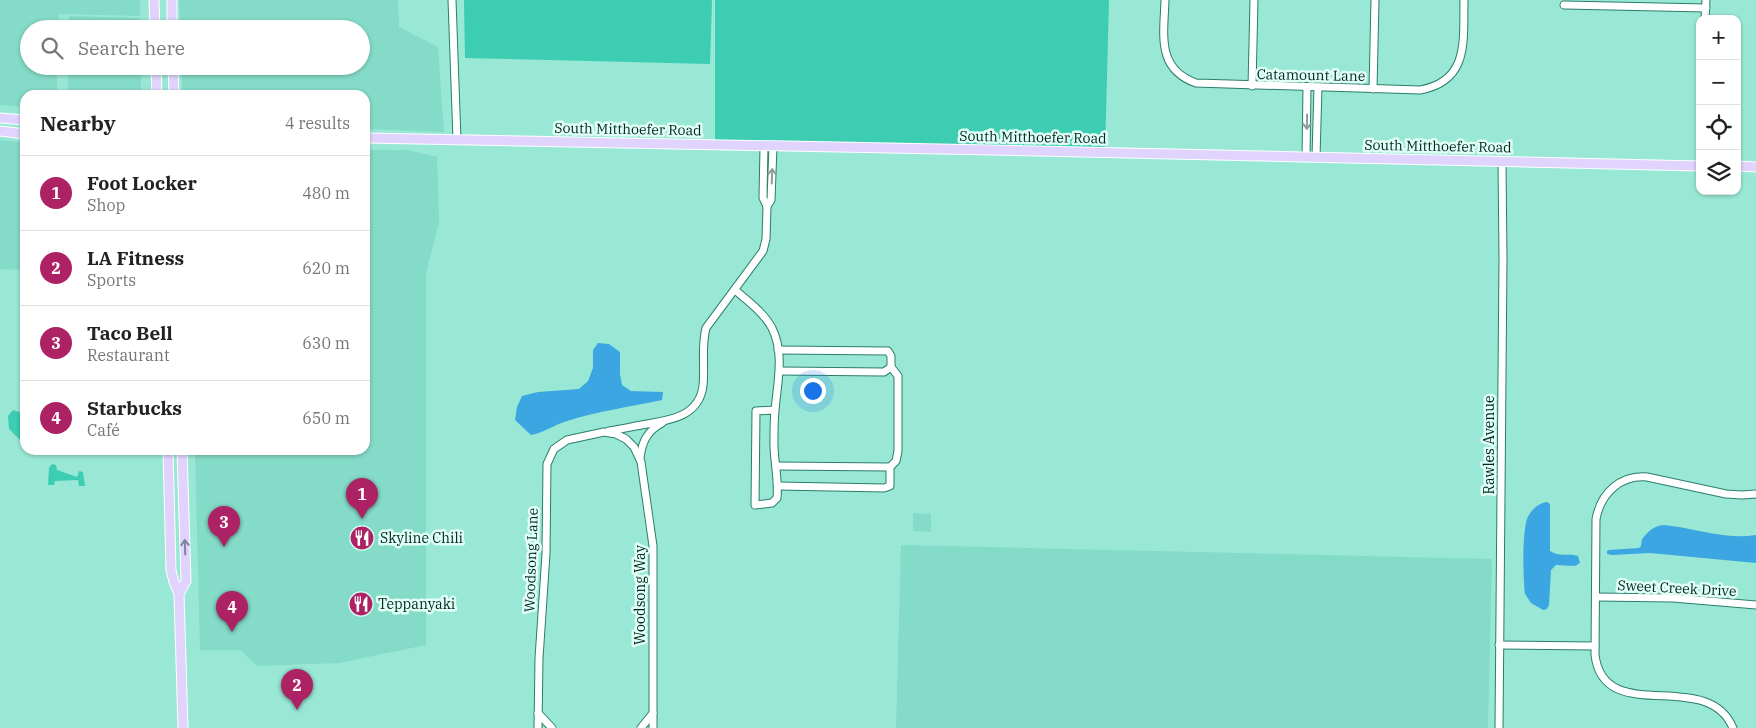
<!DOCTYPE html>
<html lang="en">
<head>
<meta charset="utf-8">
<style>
  body { margin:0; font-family:"IBM Plex Serif",serif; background:#f6f6f6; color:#222 }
  .controls { position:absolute; right:15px; top:15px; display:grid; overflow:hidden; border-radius:10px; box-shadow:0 1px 4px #0004 }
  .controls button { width:45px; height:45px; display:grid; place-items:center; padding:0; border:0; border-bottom:1px solid #e0e0e0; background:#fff; color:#222; font:25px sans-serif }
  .you { position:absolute; left:812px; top:390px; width:18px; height:18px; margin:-12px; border:4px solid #fff; border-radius:50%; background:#1a73e8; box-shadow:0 0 0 8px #1a73e833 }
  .badge { display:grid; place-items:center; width:32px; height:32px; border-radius:50%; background:#ac2264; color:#fff; font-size:16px; font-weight:700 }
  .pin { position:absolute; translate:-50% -41px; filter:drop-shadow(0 1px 2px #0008) }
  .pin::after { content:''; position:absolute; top:26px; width:18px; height:15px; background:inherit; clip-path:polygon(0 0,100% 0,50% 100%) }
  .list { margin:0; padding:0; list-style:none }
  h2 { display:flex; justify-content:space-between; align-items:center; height:65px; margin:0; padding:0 20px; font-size:21px }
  h2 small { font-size:16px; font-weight:400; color:#767676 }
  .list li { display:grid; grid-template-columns:32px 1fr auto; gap:15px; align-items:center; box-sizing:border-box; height:75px; padding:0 20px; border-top:1px solid #e0e0e0 }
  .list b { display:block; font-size:19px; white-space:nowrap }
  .list p { margin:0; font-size:16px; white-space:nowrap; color:#767676 }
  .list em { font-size:16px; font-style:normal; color:#767676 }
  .icon { flex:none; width:28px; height:28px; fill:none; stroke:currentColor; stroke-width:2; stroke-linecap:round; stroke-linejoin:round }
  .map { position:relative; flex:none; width:1756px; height:728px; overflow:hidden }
  .search { position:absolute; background:#fff; box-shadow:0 1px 4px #0004; left:20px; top:20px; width:350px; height:55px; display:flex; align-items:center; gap:12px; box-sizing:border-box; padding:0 18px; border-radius:28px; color:#767676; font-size:19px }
  .panel { position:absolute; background:#fff; box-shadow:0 1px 4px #0004; left:20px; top:90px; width:350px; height:365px; border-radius:15px }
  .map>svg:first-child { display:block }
  .built { fill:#84dbc7 }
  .green { fill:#3ccdb2 }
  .water { fill:#3ba6e2 }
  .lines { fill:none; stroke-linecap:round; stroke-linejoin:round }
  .minor-casing { stroke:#2b7d6d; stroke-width:9 }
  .major-casing { stroke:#fff; stroke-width:11 }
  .minor { stroke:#fff; stroke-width:7 }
  .major { stroke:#e0d3fd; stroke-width:9 }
  .oneway { stroke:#8e9d9a }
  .oneway2 { stroke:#7d8599 }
  .labels { text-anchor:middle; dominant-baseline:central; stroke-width:5; stroke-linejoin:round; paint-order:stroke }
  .street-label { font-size:14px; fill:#03251f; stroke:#e0fff6 }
  .poi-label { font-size:14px; fill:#03251f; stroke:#e0fff6; text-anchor:start }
</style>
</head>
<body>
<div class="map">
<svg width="1756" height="728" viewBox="0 0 1756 728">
  <rect width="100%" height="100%" fill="#99e8d5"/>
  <g class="built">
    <polygon points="0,0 140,0 140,16 59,14 58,29 29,29 29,66 57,66 57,95 25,95 25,107 0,105"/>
    <polygon points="179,0 398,0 399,27 438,47 444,132 365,129 365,95 183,95 181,66 361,66 361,29 180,29"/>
    <polygon points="69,16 140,18 140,29 69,29"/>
    <rect x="68" y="66" width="73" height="29"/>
    <polygon points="0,140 25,143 25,270 0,269"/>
    <polygon points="365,150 408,150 437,157 439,222 426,273 426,645 339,663 257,666 240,650 200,650 195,450 365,450"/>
    <polygon points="913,513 931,514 931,532 913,531"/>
    <polygon points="901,545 1492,559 1488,728 896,728"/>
  </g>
  <g class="green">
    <polygon points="464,0 712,0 710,64 465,58"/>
    <polygon points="715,0 1109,0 1105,153 715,145"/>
    <polygon points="13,410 25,414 25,445 9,429 8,416"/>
    <polygon points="52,464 56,465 57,470 77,477 79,471 83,472 85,486 79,486 78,480 55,481 54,485 48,485 49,468"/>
  </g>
  <g class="water">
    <path d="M 598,343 L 609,344 L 620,352 L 620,374 L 622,385 L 631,391 L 663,392 L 662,400 C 630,407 598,411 567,421 C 554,425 543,433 531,435 L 515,420 L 517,407 L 522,396 L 538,392 L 579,389 L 588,381 L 593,368 L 593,350 Z"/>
    <path d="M 1547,502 L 1550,504 L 1550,551 C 1559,557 1569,553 1578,556 L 1580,563 L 1575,566 L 1556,565 L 1551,570 L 1549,605 L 1547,609 L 1543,610 L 1531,603 L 1525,594 C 1523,578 1522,534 1527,519 C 1530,511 1538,503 1547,502 Z"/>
    <path d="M 1664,525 C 1696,528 1723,540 1756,535 L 1756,563 L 1650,553 L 1612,555 L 1607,554 L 1607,551 L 1609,550 L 1639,548 L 1641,546 L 1642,539 C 1649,531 1653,526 1664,525 Z"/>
  </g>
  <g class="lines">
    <defs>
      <g id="minor">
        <polyline points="452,0 457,140"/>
        <path d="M 1165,0 C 1164,34 1156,69 1196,83 L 1420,90 C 1470,81 1463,40 1464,0"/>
        <polyline points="1564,5 1706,8"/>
        <polyline points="1705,19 1706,0"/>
        <polyline points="1252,86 1254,0"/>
        <polyline points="1373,89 1375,0"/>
        <polyline points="1306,157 1307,87"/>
        <polyline points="1316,157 1318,87"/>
        <polyline points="767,206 771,200 773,146"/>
        <path d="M 735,290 C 748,301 764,313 772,328 C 785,354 777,384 775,411 C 774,420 774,429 774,438 C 773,458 779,478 777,498 L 772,503 L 755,505 L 756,411 L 775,410"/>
        <polyline points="778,350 888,351 891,356 891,367 884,372 780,371"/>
        <path d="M 609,431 C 622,429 635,426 647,424 C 671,420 699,416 703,386 C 705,367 701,347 706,328 L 763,251 L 766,239 L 767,206 L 763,198 L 764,146"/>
        <path d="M 640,458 C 642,442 647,431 662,423"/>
        <polyline points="776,466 890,467 896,461 898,451 898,376 891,367"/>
        <polyline points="778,486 884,488 890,486 890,467"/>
        <polyline points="1596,597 1673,598 1756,605"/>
        <polyline points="1499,645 1595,646"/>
        <polyline points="538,713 552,728"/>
        <polyline points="538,728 539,658 546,554 547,464 554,449 567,440 604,432 616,434 626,439 634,447 641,462 653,546 653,728"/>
        <polyline points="641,728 653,713"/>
        <polyline points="1499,728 1503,259 1502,162"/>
        <path d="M 1733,728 C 1707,666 1604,728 1595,655 L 1596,519 C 1601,493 1620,475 1647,477 L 1726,494 L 1742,495 L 1756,494"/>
      </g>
      <g id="major">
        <polyline points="154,0 155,29"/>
        <polyline points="172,0 172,29"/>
        <polyline points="156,66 157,95"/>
        <polyline points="173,66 174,95"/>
        <polyline points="0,118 25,120"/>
        <polyline points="0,131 25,134"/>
        <polyline points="365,138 992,150 1700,166"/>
        <polyline points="1737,166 1756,167"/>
        <polyline points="168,450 171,570 174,582 179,594 183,728"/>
        <polyline points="179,594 186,581 182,450"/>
      </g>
    </defs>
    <use href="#minor" class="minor-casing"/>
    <use href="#major" class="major-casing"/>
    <use href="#minor" class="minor"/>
    <use href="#major" class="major"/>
  </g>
  <defs><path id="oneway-shaft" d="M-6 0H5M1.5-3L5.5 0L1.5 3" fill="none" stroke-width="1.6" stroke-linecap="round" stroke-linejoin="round" transform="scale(1.25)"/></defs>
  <g class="oneway">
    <use href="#oneway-shaft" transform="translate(1307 122) rotate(91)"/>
    <use href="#oneway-shaft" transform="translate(772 176) rotate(-88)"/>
  </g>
  <use class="oneway2" href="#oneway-shaft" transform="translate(185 547) rotate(-92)"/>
  <defs>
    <symbol id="restaurant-disc" viewBox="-11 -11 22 22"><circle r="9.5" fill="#ac2264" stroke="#e0fff6"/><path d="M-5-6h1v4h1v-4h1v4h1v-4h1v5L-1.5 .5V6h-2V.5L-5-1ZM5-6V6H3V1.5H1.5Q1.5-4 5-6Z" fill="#fff"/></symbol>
  </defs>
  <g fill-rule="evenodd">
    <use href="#restaurant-disc" x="348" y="524" width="28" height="28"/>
    <use href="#restaurant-disc" x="347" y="590" width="28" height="28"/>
  </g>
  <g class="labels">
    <g class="street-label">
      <text transform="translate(1311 75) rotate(1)">Catamount Lane</text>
      <text transform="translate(628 129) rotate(1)">South Mitthoefer Road</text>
      <text transform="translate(1033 137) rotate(1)">South Mitthoefer Road</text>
      <text transform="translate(1438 146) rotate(1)">South Mitthoefer Road</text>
      <text transform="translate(1489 445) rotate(-90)">Rawles Avenue</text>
      <text transform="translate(531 560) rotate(-88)">Woodsong Lane</text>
      <text transform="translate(1677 588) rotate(3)">Sweet Creek Drive</text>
      <text transform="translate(640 595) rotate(-90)">Woodsong Way</text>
    </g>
    <g class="poi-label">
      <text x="380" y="538">Skyline Chili</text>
      <text x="378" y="604">Teppanyaki</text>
    </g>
  </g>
</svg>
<div class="controls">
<button>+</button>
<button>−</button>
<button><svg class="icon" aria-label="locate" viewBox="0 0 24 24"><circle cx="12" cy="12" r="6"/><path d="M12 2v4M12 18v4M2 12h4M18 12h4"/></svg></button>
<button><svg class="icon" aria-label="layers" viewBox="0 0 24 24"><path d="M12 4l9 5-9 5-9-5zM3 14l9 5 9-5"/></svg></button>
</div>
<div class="you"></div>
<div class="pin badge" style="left:362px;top:519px">1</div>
<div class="pin badge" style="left:297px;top:710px">2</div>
<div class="pin badge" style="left:224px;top:547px">3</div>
<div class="pin badge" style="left:232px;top:632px">4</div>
<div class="search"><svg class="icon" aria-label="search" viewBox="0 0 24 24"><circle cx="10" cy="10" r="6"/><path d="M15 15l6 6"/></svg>Search here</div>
<section class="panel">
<h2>Nearby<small>4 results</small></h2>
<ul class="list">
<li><span class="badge">1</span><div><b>Foot Locker</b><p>Shop</p></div><em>480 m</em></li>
<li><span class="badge">2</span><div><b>LA Fitness</b><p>Sports</p></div><em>620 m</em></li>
<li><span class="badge">3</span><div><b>Taco Bell</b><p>Restaurant</p></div><em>630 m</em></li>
<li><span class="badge">4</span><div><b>Starbucks</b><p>Café</p></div><em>650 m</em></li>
</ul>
</section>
</div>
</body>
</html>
